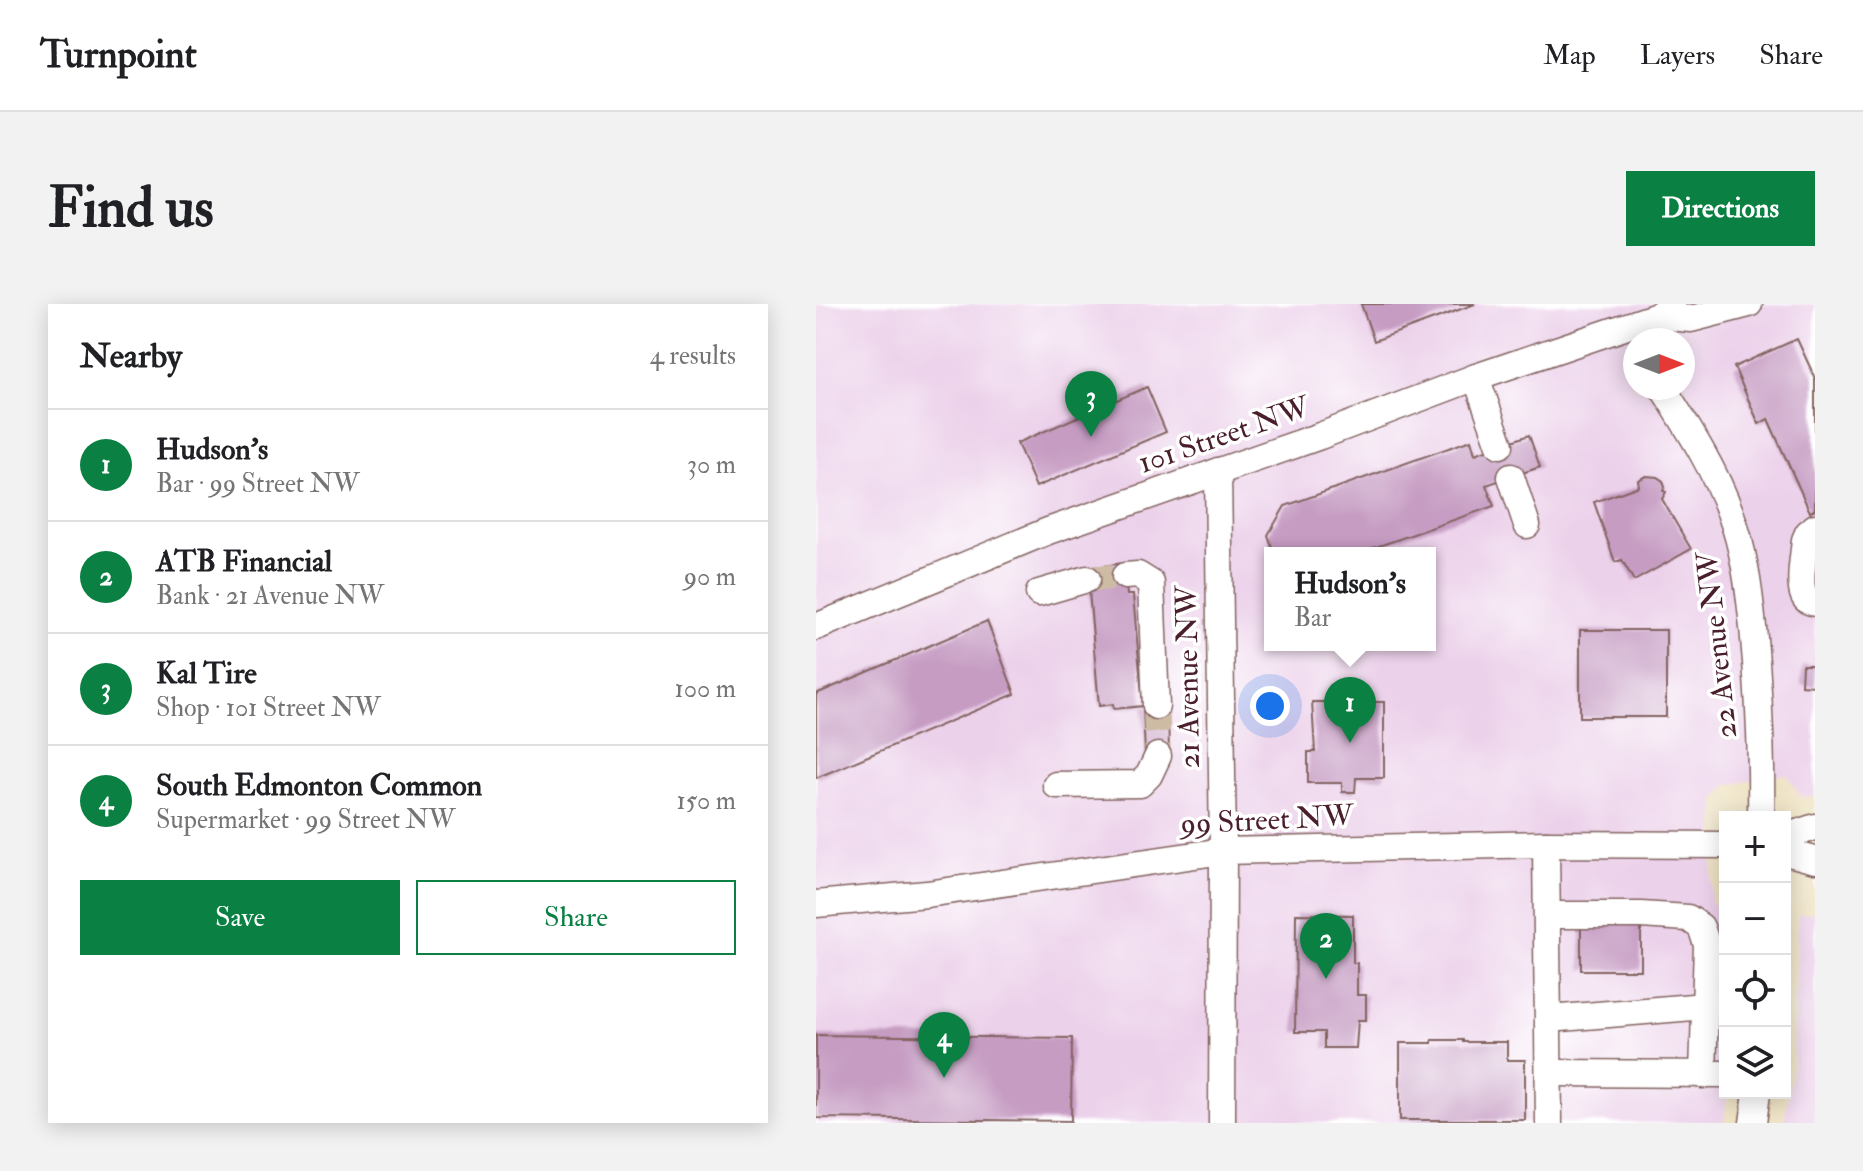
<!DOCTYPE html>
<html lang="en">
<head>
<meta charset="utf-8">
<style>
  body { margin:0; font-family:"IM FELL Double Pica",serif; background:#f2f2f2; color:#202124 }
  .controls { position:absolute; right:24px; bottom:24px; display:grid; overflow:hidden; border-radius:0px; box-shadow:0 4px 20px #0003 }
  .controls button { width:72px; height:72px; display:grid; place-items:center; padding:0; border:0; border-bottom:2px solid #e0e0e0; background:#fff; color:#202124; font:40px sans-serif }
  .compass { position:absolute; left:807px; top:24px; width:72px; height:72px; border-radius:50%; background:#fff; box-shadow:0 4px 20px #0003; rotate:90deg }
  .you { position:absolute; left:454px; top:402px; width:28px; height:28px; margin:-20px; border:6px solid #fff; border-radius:50%; background:#1a73e8; box-shadow:0 0 0 12px #1a73e833 }
  .badge { display:grid; place-items:center; width:52px; height:52px; border-radius:50%; background:#0b8043; color:#fff; font-size:26px; font-weight:700 }
  .pin { position:absolute; translate:-50% -66px; filter:drop-shadow(0 2px 4px #0008) }
  .pin::after { content:''; position:absolute; top:42px; width:28px; height:24px; background:inherit; clip-path:polygon(0 0,100% 0,50% 100%) }
  .popup { position:absolute; left:448px; top:243px; width:172px; height:104px; box-sizing:border-box; display:grid; place-content:center; border-radius:0px; background:#fff; filter:drop-shadow(0 2px 6px #0005); font-size:26px; white-space:nowrap; color:#757577 }
  .popup b { font-size:30px; color:#202124 }
  .popup::after { content:''; position:absolute; left:50%; top:100%; margin-left:-16px; border:16px solid transparent; border-top-color:#fff }
  .list { margin:0; padding:0; list-style:none }
  h2 { display:flex; justify-content:space-between; align-items:center; height:104px; margin:0; padding:0 32px; font-size:34px }
  h2 small { font-size:26px; font-weight:400; color:#757577 }
  .list li { display:grid; grid-template-columns:52px 1fr auto; gap:24px; align-items:center; box-sizing:border-box; height:112px; padding:0 32px; border-top:2px solid #e0e0e0 }
  .list b { display:block; font-size:30px; white-space:nowrap }
  .list p { margin:0; font-size:26px; white-space:nowrap; color:#757577 }
  .list em { font-size:26px; font-style:normal; color:#757577 }
  .actions { display:flex; gap:16px; padding:24px 32px }
  .actions a { flex:1; padding:18px 0; border:2px solid #0b8043; border-radius:0px; text-align:center; font-size:28px; color:#0b8043 }
  .actions .main { background:#0b8043; color:#fff }
  .icon { flex:none; width:44px; height:44px; fill:none; stroke:currentColor; stroke-width:2; stroke-linecap:round; stroke-linejoin:round }
  .map { position:relative; flex:none; width:999px; height:819px; overflow:hidden; border-radius:0px }
  header { display:flex; align-items:center; gap:48px; box-sizing:border-box; height:112px; padding:0 40px; background:#fff; border-bottom:2px solid #e0e0e0 }
  header strong { font-size:38px }
  nav { display:flex; gap:44px; margin-inline-start:auto; font-size:28px }
  .intro { display:flex; align-items:center; justify-content:space-between; box-sizing:border-box; height:192px; padding:0 48px }
  h1 { margin:0; font-size:56px }
  .button { padding:20px 36px; border-radius:0px; background:#0b8043; color:#fff; font-size:28px; font-weight:700 }
  main { display:flex; gap:48px; padding:0 48px }
  aside { flex:1; background:#fff; border-radius:0px; box-shadow:0 4px 20px #0003 }
  .map>svg:first-child { display:block }
  .built { fill:#ecd1ea; fill-rule:evenodd }
  .building { fill:#c69cc3 }
  .lines { fill:none; stroke-linecap:round; stroke-linejoin:round }
  .minor-tunnel { stroke:#cdbba4; stroke-width:26; stroke-dasharray:26 13; stroke-linecap:butt }
  .minor-casing { stroke:#836360; stroke-width:29 }
  .minor { stroke:#fff; stroke-width:26 }
  .labels { text-anchor:middle; dominant-baseline:central; stroke-width:7; stroke-linejoin:round; paint-order:stroke }
  .street-label { font-size:30px; fill:#4a1f2b; stroke:#fff }
</style>
</head>
<body>
<header>
<strong>Turnpoint</strong>
<nav><a>Map</a><a>Layers</a><a>Share</a></nav>
</header>
<div class="intro"><h1>Find us</h1><a class="button">Directions</a></div>
<main>
<aside>
<h2>Nearby<small>4 results</small></h2>
<ul class="list">
<li><span class="badge">1</span><div><b>Hudson's</b><p>Bar · 99 Street NW</p></div><em>30 m</em></li>
<li><span class="badge">2</span><div><b>ATB Financial</b><p>Bank · 21 Avenue NW</p></div><em>90 m</em></li>
<li><span class="badge">3</span><div><b>Kal Tire</b><p>Shop · 101 Street NW</p></div><em>100 m</em></li>
<li><span class="badge">4</span><div><b>South Edmonton Common</b><p>Supermarket · 99 Street NW</p></div><em>150 m</em></li>
</ul>
<div class="actions"><a class="main">Save</a><a>Share</a></div>
</aside>
<div class="map">
<svg width="999" height="819" viewBox="0 0 999 819">
  <rect width="100%" height="100%" fill="#fff"/>
  <filter id="ink" filterUnits="userSpaceOnUse"><feTurbulence type="fractalNoise" baseFrequency=".0125" numOctaves="2"/><feDisplacementMap in="SourceGraphic" scale="16" xChannelSelector="R" yChannelSelector="G"/><feConvolveMatrix kernelMatrix="1 2 1 2 8 2 1 2 1" color-interpolation-filters="sRGB"/></filter>
  <filter id="wash" filterUnits="userSpaceOnUse"><feTurbulence type="fractalNoise" baseFrequency=".006" numOctaves="4" result="noise"/><feDisplacementMap in="SourceGraphic" scale="32" xChannelSelector="R" yChannelSelector="G"/><feGaussianBlur stdDeviation="1.8" result="paint"/><feColorMatrix in="noise" values="0 0 0 0 0 0 0 0 0 0 0 0 0 0 0 0 0 1.4 0 .05"/><feComposite in="paint" operator="in"/></filter>
  <g filter="url(#wash)">
    <rect width="100%" height="100%" fill="#eee2c2"/>
    <g class="built">
      <path d="M 0,0 L 999,0 L 999,492 L 985,493 L 970,470 L 911,481 L 900,495 L 895,598 L 909,607 L 909,789 L 911,789 L 908,819 L 0,819 ZM 819,36 L 867,36 L 867,84 L 819,84 ZM 454,249 L 614,249 L 614,341 L 454,341 Z"/>
      <polygon points="999,609 999,819 968,819 977,762 982,610"/>
    </g>
    <g id="blocks">
      <g class="building">
        <polygon points="545,0 659,0 558,37"/>
        <polygon points="981,35 999,74 999,205 994,208 952,115 943,120 918,63"/>
        <polygon points="331,83 350,128 220,183 201,139"/>
        <polygon points="713,131 724,163 670,181 678,202 543,249 458,249 452,231 469,202 655,136 659,150"/>
        <polygon points="830,172 841,173 847,177 849,183 847,187 850,188 846,195 875,245 818,277 806,256 799,258 778,198 823,182 822,176"/>
        <polygon points="308,259 311,291 317,291 327,402 298,405 297,400 283,402 271,264"/>
        <polygon points="171,317 199,390 0,474 0,390"/>
        <rect x="764" y="326" width="86" height="87"/>
        <polygon points="986,361 999,361 999,382 985,381"/>
        <polygon points="496,398 568,398 568,474 540,474 539,488 526,488 526,479 492,479 492,448 499,448"/>
        <polygon points="327,402 352,402 353,451 329,452"/>
        <polygon points="480,610 537,611 537,659 541,659 541,691 550,691 550,716 542,716 540,744 508,744 508,728 479,728"/>
        <rect x="765" y="618" width="60" height="48"/>
        <polygon points="0,731 256,734 255,817 0,814"/>
        <polygon points="616,736 647,736 647,738 691,738 691,756 709,756 709,816 584,816 584,739 616,739"/>
      </g>
    </g>
  </g>
  <g filter="url(#ink)">
    <use href="#blocks" fill-opacity="0" stroke="#836360" stroke-width="2"/>
    <g class="lines">
      <g class="minor-tunnel">
        <polyline points="271,275 309,272"/>
        <polyline points="340,402 342,452"/>
      </g>
      <defs>
        <g id="minor">
          <polyline points="841,12 875,15 933,0"/>
          <polyline points="660,73 684,141"/>
          <path d="M 847,84 C 872,124 898,164 914,208 C 928,245 933,284 937,323 C 943,386 946,449 945,513"/>
          <polyline points="402,167 407,547 406,819"/>
          <polyline points="695,173 711,221"/>
          <path d="M 999,223 L 992,229 L 989,236 C 988,249 982,280 988,292 C 991,298 993,297 999,299"/>
          <polyline points="309,272 322,271 335,279 340,402"/>
          <polyline points="223,289 271,275"/>
          <polyline points="0,323 232,227 504,132 660,73 841,12 856,0"/>
          <polyline points="240,481 324,480 333,471 342,452"/>
          <polyline points="969,533 999,523"/>
          <polyline points="730,540 733,819"/>
          <polyline points="969,548 999,556"/>
          <polyline points="0,600 111,590 407,547 730,540 909,541"/>
          <polyline points="732,611 825,611 872,614 885,623 891,641 887,771"/>
          <polyline points="733,715 889,702"/>
          <polyline points="733,769 909,770"/>
          <polyline points="937,819 941,789"/>
        </g>
      </defs>
      <use href="#minor" class="minor-casing"/>
      <use href="#minor" class="minor"/>
    </g>
  </g>
  <g class="labels">
    <g class="street-label">
      <text transform="translate(408 131) rotate(-19)">101 Street NW</text>
      <text transform="translate(901 341) rotate(-96)">22 Avenue NW</text>
      <text transform="translate(372 373) rotate(-91)">21 Avenue NW</text>
      <text transform="translate(451 516) rotate(-3)">99 Street NW</text>
    </g>
  </g>
</svg>
<div class="controls">
<button>+</button>
<button>−</button>
<button><svg class="icon" aria-label="locate" viewBox="0 0 24 24"><circle cx="12" cy="12" r="6"/><path d="M12 2v4M12 18v4M2 12h4M18 12h4"/></svg></button>
<button><svg class="icon" aria-label="layers" viewBox="0 0 24 24"><path d="M12 4l9 5-9 5-9-5zM3 14l9 5 9-5"/></svg></button>
</div>
<svg class="compass" viewBox="-18 -18 36 36"><path d="M0-13l5 13h-10z" fill="#e53935"/><path d="M0 13l5-13h-10z" fill="#757577"/></svg>
<div class="you"></div>
<div class="pin badge" style="left:534px;top:439px">1</div>
<div class="popup"><b>Hudson's</b>Bar</div>
<div class="pin badge" style="left:510px;top:675px">2</div>
<div class="pin badge" style="left:275px;top:133px">3</div>
<div class="pin badge" style="left:128px;top:774px">4</div>
</div>
</main>
</body>
</html>
